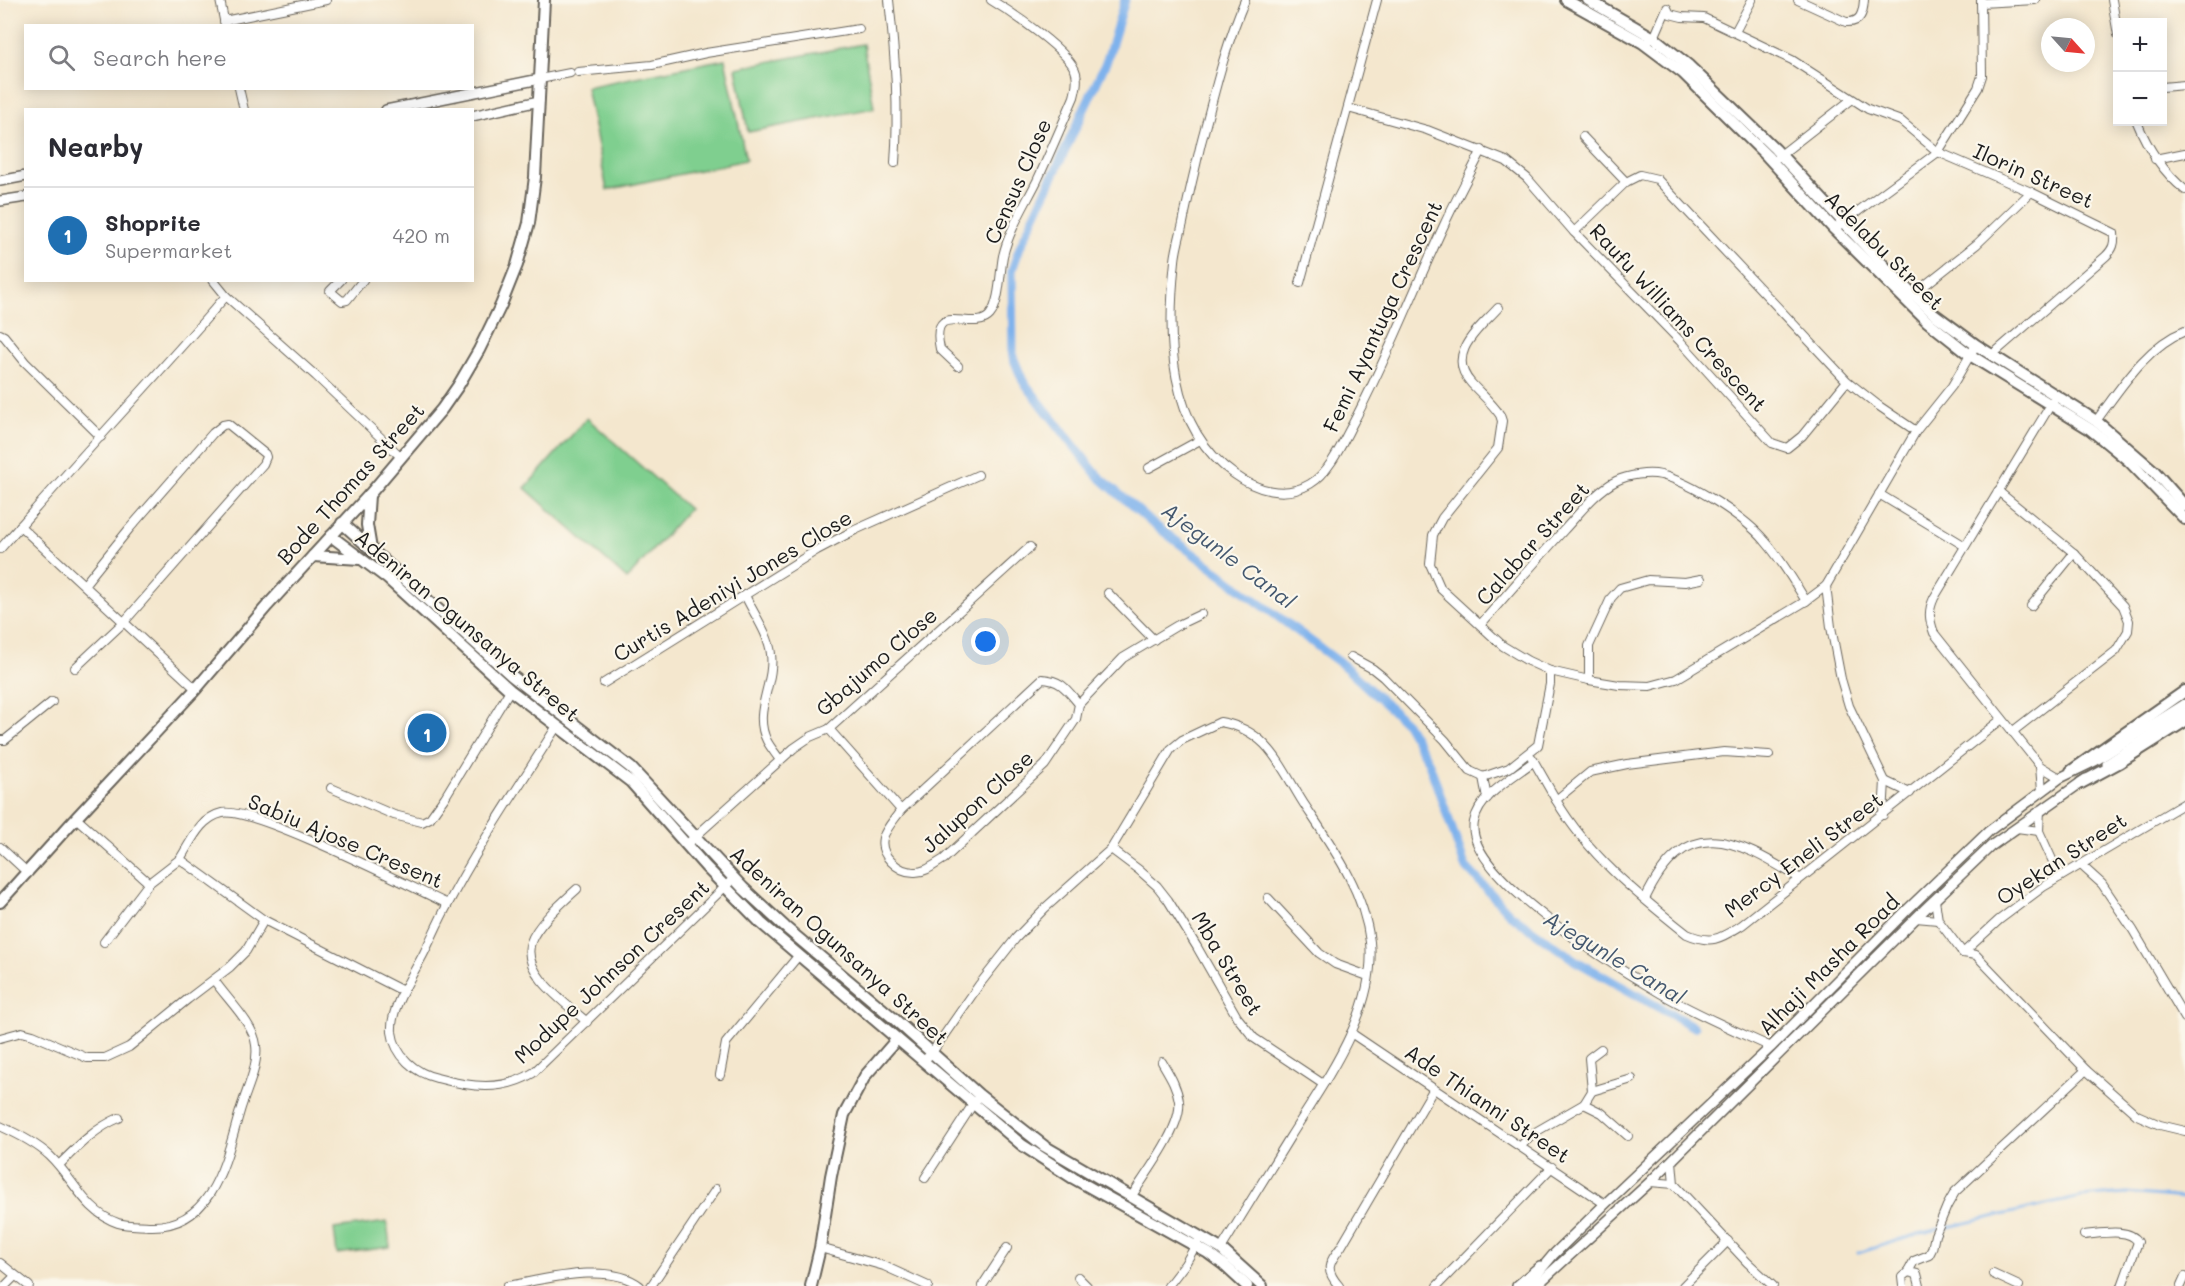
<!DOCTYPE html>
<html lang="en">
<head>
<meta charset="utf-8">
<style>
  body { margin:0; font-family:Mali,sans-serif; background:#f2f2f3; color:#2b2b33 }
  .controls { position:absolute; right:18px; top:18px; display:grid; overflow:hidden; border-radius:0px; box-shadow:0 3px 15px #0003 }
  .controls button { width:54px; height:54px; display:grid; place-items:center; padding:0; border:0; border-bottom:2px solid #e1e1e2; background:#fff; color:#2b2b33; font:30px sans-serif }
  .compass { position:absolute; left:2041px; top:18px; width:54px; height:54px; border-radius:50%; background:#fff; box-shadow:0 3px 15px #0003; rotate:117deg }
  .you { position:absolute; left:986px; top:642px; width:21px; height:21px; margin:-15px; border:4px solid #fff; border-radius:50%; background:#1a73e8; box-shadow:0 0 0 9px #1a73e833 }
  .badge { display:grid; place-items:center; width:39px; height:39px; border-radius:50%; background:#1f6fb2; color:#fff; font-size:20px; font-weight:700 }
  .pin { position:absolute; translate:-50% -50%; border:3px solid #fff; box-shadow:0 2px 6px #0006 }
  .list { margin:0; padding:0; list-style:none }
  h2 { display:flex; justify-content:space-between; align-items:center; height:78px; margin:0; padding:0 24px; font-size:26px }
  h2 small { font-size:20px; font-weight:400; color:#7c7c81 }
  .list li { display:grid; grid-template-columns:39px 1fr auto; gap:18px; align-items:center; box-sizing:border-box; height:96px; padding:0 24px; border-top:2px solid #e1e1e2 }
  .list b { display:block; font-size:22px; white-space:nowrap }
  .list p { margin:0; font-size:20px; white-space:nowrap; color:#7c7c81 }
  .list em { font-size:20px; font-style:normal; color:#7c7c81 }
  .icon { flex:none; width:33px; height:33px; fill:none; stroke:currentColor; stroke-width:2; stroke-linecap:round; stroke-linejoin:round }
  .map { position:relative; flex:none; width:2185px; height:1286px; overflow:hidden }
  .search { position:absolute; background:#fff; box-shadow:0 3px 15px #0003; left:24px; top:24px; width:450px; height:66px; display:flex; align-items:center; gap:15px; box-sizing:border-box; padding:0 21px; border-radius:0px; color:#7c7c81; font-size:22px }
  .panel { position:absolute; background:#fff; box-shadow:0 3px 15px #0003; left:24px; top:108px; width:450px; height:174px; border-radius:0px }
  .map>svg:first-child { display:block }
  .green { fill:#7fcf8f; stroke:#4e7656; stroke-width:1.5 }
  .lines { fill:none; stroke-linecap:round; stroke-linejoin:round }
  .stream { stroke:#7fb2ec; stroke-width:3 }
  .canal { stroke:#7fb2ec; stroke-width:9 }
  .minor-casing { stroke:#68635a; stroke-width:10 }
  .tertiary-casing { stroke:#68635a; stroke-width:12 }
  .secondary-casing { stroke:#68635a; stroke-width:14 }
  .minor { stroke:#fff; stroke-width:8 }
  .tertiary { stroke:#fff; stroke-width:9 }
  .secondary { stroke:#fff; stroke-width:10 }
  .labels { text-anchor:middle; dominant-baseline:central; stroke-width:4.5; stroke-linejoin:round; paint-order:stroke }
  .street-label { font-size:21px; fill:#1c1c1c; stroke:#fbf7ec }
  .water-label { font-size:22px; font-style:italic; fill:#44586f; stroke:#fbf7ec }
</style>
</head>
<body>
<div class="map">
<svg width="2185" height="1286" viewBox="0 0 2185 1286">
  <rect width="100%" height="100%" fill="#fbf7ec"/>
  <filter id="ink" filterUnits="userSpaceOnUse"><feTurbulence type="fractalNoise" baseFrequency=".0167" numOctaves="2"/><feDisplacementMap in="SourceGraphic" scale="12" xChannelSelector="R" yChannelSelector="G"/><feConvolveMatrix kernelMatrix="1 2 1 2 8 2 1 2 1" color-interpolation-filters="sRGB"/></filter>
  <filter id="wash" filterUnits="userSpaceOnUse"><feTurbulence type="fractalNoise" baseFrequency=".008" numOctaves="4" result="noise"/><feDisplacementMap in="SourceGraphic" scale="24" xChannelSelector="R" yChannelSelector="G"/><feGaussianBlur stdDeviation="1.35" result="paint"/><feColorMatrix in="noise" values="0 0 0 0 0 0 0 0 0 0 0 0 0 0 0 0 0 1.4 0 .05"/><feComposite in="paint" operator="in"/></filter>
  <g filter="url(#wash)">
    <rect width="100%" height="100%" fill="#f4e7ce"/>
    <g class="green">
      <polygon points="863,44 874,108 748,132 736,68"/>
      <polygon points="725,59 746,160 607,190 586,87"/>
      <polygon points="587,418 689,509 627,579 525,488"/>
      <polygon points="387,1222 390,1247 337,1254 334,1229"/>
    </g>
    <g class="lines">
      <polyline class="stream" points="1858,1253 1922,1233 2081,1197 2126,1193 2185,1198"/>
      <polyline class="canal" points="1125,0 1107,60 1020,247 1012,270 1013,357 1023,381 1097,475 1152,523 1343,665 1406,723 1429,763 1465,866 1511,915 1576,961 1694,1027"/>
    </g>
  </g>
  <g filter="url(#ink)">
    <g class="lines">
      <defs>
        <g id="minor">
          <polyline points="220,0 225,25"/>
          <path d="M 889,0 C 895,55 899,108 895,163"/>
          <path d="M 1245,0 C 1225,46 1214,95 1201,143 C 1195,170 1188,197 1183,223 C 1180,236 1176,249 1175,261 C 1167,334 1167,427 1234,474 C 1256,490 1284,499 1310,484 C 1329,473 1342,444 1352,425 C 1387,360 1413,291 1445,223 C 1456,199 1470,174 1482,150"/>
          <path d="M 1798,0 L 1846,22 C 1861,23 1863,13 1864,0"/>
          <polyline points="2112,0 2118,35"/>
          <polyline points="1981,3 2035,0"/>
          <polyline points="224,21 326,0"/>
          <polyline points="1735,32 1752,0"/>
          <path d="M 1650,40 L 1654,38 L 1667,8 L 1670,14 L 1682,17 L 1704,18 L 1792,60 L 1868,109 L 1901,121 L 1938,152 L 2031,192 L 2114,233 C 2115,244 2113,249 2106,256 L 1992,355"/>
          <polyline points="578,72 652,65 706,53 859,29"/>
          <polyline points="540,79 570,73"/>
          <polyline points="2162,87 2185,85"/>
          <polyline points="239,88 244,110"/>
          <polyline points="1348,108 1427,130 1506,161 1527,178 1574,232"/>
          <path d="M 2137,122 C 2148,149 2162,171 2185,190"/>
          <polyline points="1583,137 1626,182"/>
          <polyline points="1778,157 1851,100"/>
          <polyline points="2155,159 2185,153"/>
          <polyline points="1834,229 1938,152 1978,88 1982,76 1981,0"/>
          <polyline points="213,280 226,296 316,376 401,457"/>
          <polyline points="341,280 330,291 342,301 347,300 363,280"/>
          <polyline points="1300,283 1377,0"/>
          <polyline points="1910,297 1977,244 2031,192"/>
          <path d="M 1498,308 C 1479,329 1445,354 1471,383 C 1480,393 1492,403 1500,415 L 1502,421 L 1498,448 L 1442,518 L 1433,535 L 1430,564 L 1441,589 L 1503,646 L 1528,661 L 1550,671 L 1589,680 L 1619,685 L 1650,686 L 1676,679 L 1806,601 L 1826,586 L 1916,431 L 1952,386 L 1976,345"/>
          <polyline points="0,334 4,336 25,362 101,437"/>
          <path d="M 958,366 L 940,349 C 929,298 974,334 990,315 C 1000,303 1000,271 1003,256 C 1009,230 1025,205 1037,181 C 1050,153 1062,125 1074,97 C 1076,89 1078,81 1076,73 C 1071,52 1011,12 991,0"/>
          <polyline points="1847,381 1802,436 1787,448 1772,443 1680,341 1574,232 1626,182 1640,175 1657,179 1847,381 1879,406 1916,431"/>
          <path d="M 2053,401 L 1934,598 C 1928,611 1929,619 1934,633 L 2040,766 L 2060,778"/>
          <path d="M 2096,421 C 2120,389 2146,346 2185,331"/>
          <polyline points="1149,468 1200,440"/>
          <polyline points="1998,491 2074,553 2123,606 2129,621 2128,631 2116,651 2012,732"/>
          <polyline points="1879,494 1965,546"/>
          <polyline points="20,526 196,689"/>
          <path d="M 0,549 C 74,464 152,381 226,296"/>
          <polyline points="1826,586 1831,627 1841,679 1849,706 1885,781 1883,815"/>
          <polyline points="1108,593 1154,640"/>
          <path d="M 745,595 C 753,613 769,634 771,654 C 775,684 752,712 767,741 C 770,747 776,754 780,760"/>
          <polyline points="2031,606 2074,553"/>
          <path d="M 1481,624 C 1508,593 1535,562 1563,531 C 1579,514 1595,492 1616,481 C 1628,475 1648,472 1661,475 C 1692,483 1745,517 1765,541 C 1781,559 1793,580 1806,601"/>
          <polyline points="1351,657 1373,669 1383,677 1445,740 1470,771 1483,777 1509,768 1538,745 1550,684 1550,671"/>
          <polyline points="75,668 124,622 263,464 266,457 265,454 228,424 223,425 213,433 129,529 84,585"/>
          <path d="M 1042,679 C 1062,680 1067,690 1079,704 L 1076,719 L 1045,765 L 944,859 C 935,864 925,873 914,872 C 898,872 879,855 883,838 C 886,828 895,819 901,810 Z"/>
          <polyline points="1589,680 1589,646 1611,598 1620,588 1648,580 1685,582 1701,579"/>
          <polyline points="604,683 817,550 855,530 978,475"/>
          <polyline points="1079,704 1123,658 1178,625 1201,614"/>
          <path d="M 557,726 C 520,785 480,843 448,904 C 439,920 432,937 424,953 C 413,975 390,1007 392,1032 C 395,1056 415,1073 437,1078 C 470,1087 502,1092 533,1073 L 734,878"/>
          <polyline points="829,729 901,810"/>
          <polyline points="0,740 5,740 52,702"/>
          <path d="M 1769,755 L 1724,752 L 1627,764 L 1590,772 L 1556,800 C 1588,855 1639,896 1687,934 C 1712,945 1721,938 1742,925 L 2002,719"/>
          <polyline points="1532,758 1556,800"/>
          <path d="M 1534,761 C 1514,777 1479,795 1474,822 C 1463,875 1619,969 1660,993 C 1696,1014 1734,1030 1771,1047"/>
          <polyline points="2040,766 2042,791"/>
          <polyline points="1483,777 1487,798"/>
          <polyline points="1885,781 1910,793"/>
          <polyline points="331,788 394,815 422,822 430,818 445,797 510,690"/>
          <polyline points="2040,810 2039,831 2060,877"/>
          <polyline points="76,818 149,883 180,859 264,920 403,991"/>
          <polyline points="2017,828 2039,831"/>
          <polyline points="687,844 794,748 810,737 829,729 1030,547"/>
          <polyline points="0,847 28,873"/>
          <polyline points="1111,849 1139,870 1157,886 1168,900 1197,947 1237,1017 1254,1038 1323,1084"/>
          <path d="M 180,859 C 191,842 200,818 222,813 C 252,806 411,887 448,904"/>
          <polyline points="2081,865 2102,884 2133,930 2185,1018"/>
          <path d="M 577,889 C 563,902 537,924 531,942 C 520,973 567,1004 587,1022"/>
          <polyline points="1268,898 1319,953 1335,964 1368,976"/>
          <path d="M 1645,899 C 1686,813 1734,838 1799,878"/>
          <polyline points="1935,900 1938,920 1963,953 1976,955 2086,1070 2137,1115 2160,1125 2185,1131"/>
          <polyline points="1916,918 1938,920"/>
          <polyline points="104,942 149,883"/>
          <polyline points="1963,953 1999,920 2043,887 2185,803"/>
          <polyline points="1351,1033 1605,1204"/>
          <polyline points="0,1038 22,1032 33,1035 87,1058 105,1058 129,1047 188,999 230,967 246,951 264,920"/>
          <path d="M 923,1061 L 931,1054 L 979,985 L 1016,938 L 1045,908 L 1111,849 L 1171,749 L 1182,740 L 1220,722 C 1270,730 1281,769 1306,807 C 1334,849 1364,891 1370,942 C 1377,1011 1325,1081 1290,1137 C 1267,1174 1244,1212 1221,1249"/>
          <polyline points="720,1075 726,1043 799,955"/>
          <polyline points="1592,1091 1632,1079"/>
          <polyline points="1584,1104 1592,1091 1589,1058 1601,1049"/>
          <path d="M 0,1126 C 18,1134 36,1143 50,1156 C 73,1178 85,1212 118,1223 C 128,1226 140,1225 150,1226 C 214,1228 226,1158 240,1111 C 246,1090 259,1067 256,1045 C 254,1024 226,998 214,980"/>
          <polyline points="1521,1146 1532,1134 1584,1104 1602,1113 1628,1136"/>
          <polyline points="1672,1161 1674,1184"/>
          <path d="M 59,1165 C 77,1147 95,1128 119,1118"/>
          <polyline points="925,1178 975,1101"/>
          <polyline points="1650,1182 1674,1184 1747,1262 1773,1286"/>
          <path d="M 1131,1197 C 1145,1175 1183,1126 1179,1101 C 1177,1086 1169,1074 1162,1062"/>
          <path d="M 2084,1235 C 2099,1234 2130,1227 2138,1242 L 2122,1286"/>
          <polyline points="820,1248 884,1266 928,1286"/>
          <polyline points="0,1263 29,1286"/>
          <polyline points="1908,1272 1917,1274 1920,1286"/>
          <polyline points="1993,1274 2019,1286"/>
          <polyline points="1078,1277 1087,1286"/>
          <polyline points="5,1286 15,1276"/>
          <path d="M 507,1286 C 543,1280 609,1261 640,1286"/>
          <polyline points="651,1286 716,1189"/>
          <polyline points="982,1286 1007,1248"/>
          <polyline points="1168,1286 1185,1264 1197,1243"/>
          <path d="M 1339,1286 C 1324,1269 1329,1263 1341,1247 L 1433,1090"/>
          <polyline points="1437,1286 1552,1167"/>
          <polyline points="1683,1286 1728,1241"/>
          <polyline points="1903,1286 1902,1277 1908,1272 1914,1261 1929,1255 1932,1249 1935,1235 1947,1206 1955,1192 2086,1070"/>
          <polyline points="2181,1286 2185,1277"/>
        </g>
        <g id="tertiary">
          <polyline points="386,110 540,79"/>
          <polyline points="472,116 539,101"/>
          <polyline points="0,181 26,176"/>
          <polyline points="0,201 26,197"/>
          <polyline points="2107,764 2185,713"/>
          <polyline points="1517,1286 1540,1266"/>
          <polyline points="1527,1286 1553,1255 1605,1204 1771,1047 1907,910 1989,831 2060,778 2095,761 2185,704"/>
          <polyline points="1536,1286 1650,1182 1925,909 1991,846 2086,779"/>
        </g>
        <g id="secondary">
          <polyline points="1566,0 1643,43 1683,73 1767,156 1834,229 1927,321 1970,355 2090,429 2111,446 2129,461 2185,519"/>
          <polyline points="1588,0 1654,38 1689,66 1775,149 1886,268 1934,314 1976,345 2096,421 2154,471 2185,506"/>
          <polyline points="369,495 367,525 371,549"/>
          <polyline points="342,523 512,676 631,768 743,888 785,927 892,1017 979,1095 1044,1146 1221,1249 1262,1286"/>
          <polyline points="331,536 388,579 510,690 631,782 706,867 761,923 1022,1145 1073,1178 1208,1253 1223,1264 1247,1286"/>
          <polyline points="313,556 360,559"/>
          <polyline points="2071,771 2185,691"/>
          <polyline points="2081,783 2120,762 2185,721"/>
          <polyline points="0,902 76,818 196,689 267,606 369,495 442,409 458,386 479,350 501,305 517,265 529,223 535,177 544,0"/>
          <polyline points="811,1286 820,1248 831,1176 844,1115 865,1076 897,1039"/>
        </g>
      </defs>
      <use href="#minor" class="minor-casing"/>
      <use href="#tertiary" class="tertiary-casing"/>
      <use href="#secondary" class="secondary-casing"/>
      <use href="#minor" class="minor"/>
      <use href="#tertiary" class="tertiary"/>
      <use href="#secondary" class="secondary"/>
    </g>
  </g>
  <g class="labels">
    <g class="street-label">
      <text transform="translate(2034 175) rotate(24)">Ilorin Street</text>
      <text transform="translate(1017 181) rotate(-66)">Census Close</text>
      <text transform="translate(1885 250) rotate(45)">Adelabu Street</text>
      <text transform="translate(1382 316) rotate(-65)">Femi Ayantuga Crescent</text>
      <text transform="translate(1679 317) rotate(47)">Raufu Williams Crescent</text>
      <text transform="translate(350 483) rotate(-48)">Bode Thomas Street</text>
      <text transform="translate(1532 543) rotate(-48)">Calabar Street</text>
      <text transform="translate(732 585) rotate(-31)">Curtis Adeniyi Jones Close</text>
      <text transform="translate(468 625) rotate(40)">Adeniran Ogunsanya Street</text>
      <text transform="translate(876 661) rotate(-41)">Gbajumo Close</text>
      <text transform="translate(977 801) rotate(-42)">Jalupon Close</text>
      <text transform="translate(346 840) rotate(23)">Sabiu Ajose Cresent</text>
      <text transform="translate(1803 854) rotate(-37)">Mercy Eneli Street</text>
      <text transform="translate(2061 858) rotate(-33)">Oyekan Street</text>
      <text transform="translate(840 945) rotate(42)">Adeniran Ogunsanya Street</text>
      <text transform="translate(1228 963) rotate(59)">Mba Street</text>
      <text transform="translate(1828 964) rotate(-45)">Alhaji Masha Road</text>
      <text transform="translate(611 971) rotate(-43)">Modupe Johnson Cresent</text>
      <text transform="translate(1488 1103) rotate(34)">Ade Thianni Street</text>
    </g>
    <g class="water-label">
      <text transform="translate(1229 555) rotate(37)">Ajegunle Canal</text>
      <text transform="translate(1615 957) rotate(31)">Ajegunle Canal</text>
    </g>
  </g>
</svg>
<div class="controls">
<button>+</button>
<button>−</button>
</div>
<svg class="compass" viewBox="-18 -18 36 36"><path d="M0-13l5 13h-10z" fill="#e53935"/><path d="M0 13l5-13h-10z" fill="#7c7c81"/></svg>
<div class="you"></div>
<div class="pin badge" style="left:427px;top:733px">1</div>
<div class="search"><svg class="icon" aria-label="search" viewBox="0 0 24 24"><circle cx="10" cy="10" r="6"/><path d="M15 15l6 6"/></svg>Search here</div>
<section class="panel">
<h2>Nearby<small></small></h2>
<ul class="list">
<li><span class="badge">1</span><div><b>Shoprite</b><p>Supermarket</p></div><em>420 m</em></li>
</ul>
</section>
</div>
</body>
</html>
